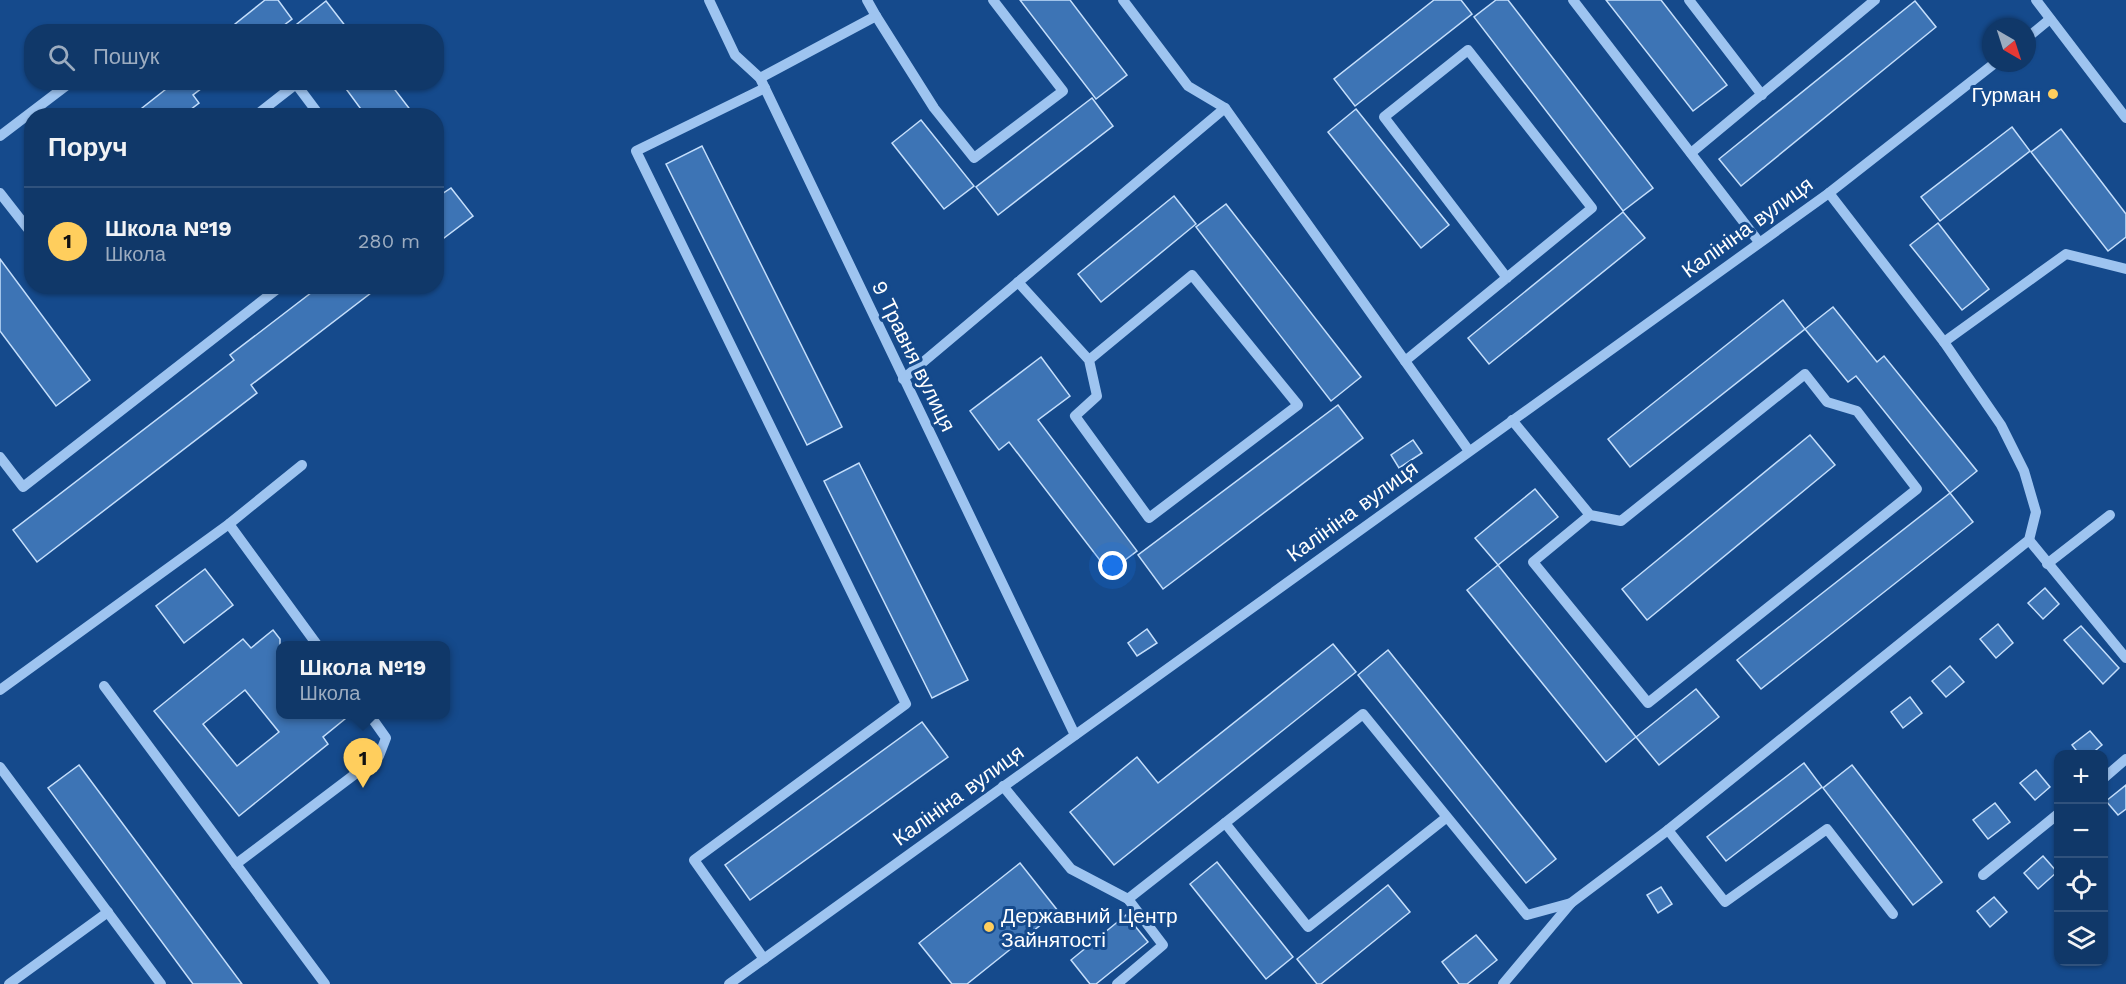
<!DOCTYPE html>
<html lang="uk">
<head>
<meta charset="utf-8">
<style>
  body { margin:0; font-family:"Work Sans",sans-serif; background:#193f6f; color:#f1f3f6 }
  .controls { position:absolute; right:18px; bottom:18px; display:grid; overflow:hidden; border-radius:12px; box-shadow:0 2px 4px #0004 }
  .controls button { width:54px; height:54px; display:grid; place-items:center; padding:0; border:0; border-bottom:2px solid #30527d; background:#103869; color:#f1f3f6; font:30px sans-serif }
  .compass { position:absolute; left:1982px; top:18px; width:54px; height:54px; border-radius:50%; background:#103869; box-shadow:0 2px 4px #0004; rotate:141deg }
  .you { position:absolute; left:1113px; top:566px; width:21px; height:21px; margin:-15px; border:4px solid #fff; border-radius:50%; background:#1a73e8; box-shadow:0 0 0 9px #1a73e833 }
  .badge { display:grid; place-items:center; width:39px; height:39px; border-radius:50%; background:#ffce5d; color:#111; font-size:20px; font-weight:700 }
  .pin { position:absolute; translate:-50% -50px; filter:drop-shadow(0 2px 3px #0008) }
  .pin::after { content:''; position:absolute; top:32px; width:21px; height:18px; background:inherit; clip-path:polygon(0 0,100% 0,50% 100%) }
  .popup { position:absolute; left:276px; top:641px; width:174px; height:78px; box-sizing:border-box; display:grid; place-content:center; border-radius:12px; background:#103869; filter:drop-shadow(0 2px 4px #0005); font-size:20px; white-space:nowrap; color:#9cacc0 }
  .popup b { font-size:22px; color:#f1f3f6 }
  .popup::after { content:''; position:absolute; left:50%; top:100%; margin-left:-12px; border:12px solid transparent; border-top-color:#103869 }
  .list { margin:0; padding:0; list-style:none }
  h2 { display:flex; justify-content:space-between; align-items:center; height:78px; margin:0; padding:0 24px; font-size:26px }
  h2 small { font-size:20px; font-weight:400; color:#9cacc0 }
  .list li { display:grid; grid-template-columns:39px 1fr auto; gap:18px; align-items:center; box-sizing:border-box; height:108px; padding:0 24px; border-top:2px solid #30527d }
  .list b { display:block; font-size:22px; white-space:nowrap }
  .list p { margin:0; font-size:20px; white-space:nowrap; color:#9cacc0 }
  .list em { font-size:20px; font-style:normal; color:#9cacc0 }
  .icon { flex:none; width:33px; height:33px; fill:none; stroke:currentColor; stroke-width:2; stroke-linecap:round; stroke-linejoin:round }
  .map { position:relative; flex:none; width:2126px; height:984px; overflow:hidden }
  .search { position:absolute; background:#103869; box-shadow:0 2px 4px #0004; left:24px; top:24px; width:420px; height:66px; display:flex; align-items:center; gap:15px; box-sizing:border-box; padding:0 21px; border-radius:24px; color:#9cacc0; font-size:22px }
  .panel { position:absolute; background:#103869; box-shadow:0 2px 4px #0004; left:24px; top:108px; width:420px; height:186px; border-radius:24px }
  .map>svg:first-child { display:block }
  .building { fill:#3d74b5; stroke:#c4defb; stroke-width:1.5; fill-rule:evenodd }
  .lines { fill:none; stroke-linecap:round; stroke-linejoin:round }
  .minor { stroke:#9ec4f0; stroke-width:10 }
  .poi-dot { fill:#ffce5d; stroke:#154a8c; stroke-width:2 }
  .labels { text-anchor:middle; dominant-baseline:central; stroke-width:6; stroke-linejoin:round; paint-order:stroke }
  .poi-label { font-size:21px; fill:#fff; stroke:#154a8c; text-anchor:end }
  .street-label { font-size:21px; fill:#fff; stroke:#154a8c }
</style>
</head>
<body>
<div class="map">
<svg width="2126" height="984" viewBox="0 0 2126 984">
  <rect width="100%" height="100%" fill="#154a8c"/>
  <g class="building">
    <polygon points="265,0 278,0 292,19 275,32 225,32"/>
    <polygon points="1020,0 1070,0 1127,75 1096,99"/>
    <polygon points="1434,0 1461,0 1472,14 1355,106 1334,79"/>
    <polygon points="1496,0 1508,0 1653,188 1623,211 1474,17"/>
    <polygon points="1606,0 1661,0 1727,85 1693,111"/>
    <polygon points="326,1 350,32 287,32"/>
    <polygon points="1915,1 1936,27 1741,186 1719,159"/>
    <polygon points="175,82 210,82 193,95 199,103 182,116 132,116"/>
    <polygon points="341,82 389,82 415,116 366,116"/>
    <polygon points="1092,98 1113,126 998,215 976,187"/>
    <polygon points="1356,109 1449,225 1421,248 1328,132"/>
    <polygon points="921,120 974,186 944,209 892,143"/>
    <polygon points="2012,127 2030,151 1940,221 1921,197"/>
    <polygon points="2061,129 2126,214 2126,237 2108,251 2031,152"/>
    <polygon points="702,146 842,427 807,445 666,164"/>
    <polygon points="451,188 473,216 436,244 436,198"/>
    <polygon points="1174,196 1196,224 1101,302 1078,274"/>
    <polygon points="1226,204 1361,377 1331,401 1196,227"/>
    <polygon points="1623,212 1645,238 1489,364 1468,338"/>
    <polygon points="1938,223 1989,289 1962,310 1910,245"/>
    <polygon points="0,259 90,380 56,406 0,331"/>
    <polygon points="320,286 380,286 251,385 257,393 37,562 13,530 234,360 230,355"/>
    <polygon points="1783,300 1805,329 1630,467 1608,439"/>
    <polygon points="1833,307 1877,362 1884,356 1977,471 1950,493 1856,376 1848,382 1805,329"/>
    <polygon points="1041,357 1070,396 1038,420 1137,551 1109,572 1009,442 999,450 970,411"/>
    <polygon points="1338,405 1363,438 1163,589 1138,555"/>
    <polygon points="1810,435 1835,465 1647,620 1622,589"/>
    <polygon points="1413,440 1422,453 1399,468 1391,455"/>
    <polygon points="859,463 968,680 932,698 824,481"/>
    <polygon points="1535,489 1558,517 1498,565 1475,538"/>
    <polygon points="1950,493 1973,522 1761,689 1737,660"/>
    <polygon points="1498,565 1636,737 1606,762 1467,590"/>
    <polygon points="205,569 233,605 184,643 156,606"/>
    <polygon points="2045,588 2059,604 2043,619 2028,603"/>
    <polygon points="1998,624 2013,643 1996,658 1980,639"/>
    <polygon points="2081,626 2119,668 2103,684 2064,640"/>
    <polygon points="1147,629 1157,643 1137,656 1128,643"/>
    <path d="M 273,630 L 280,639 L 280,714 L 351,714 L 323,737 L 328,744 L 239,816 L 154,711 L 243,639 L 251,648 ZM 245,690 L 279,732 L 237,766 L 203,724 Z"/>
    <polygon points="1333,644 1356,672 1114,865 1070,812 1137,757 1158,783"/>
    <polygon points="1388,650 1556,859 1526,883 1358,675"/>
    <polygon points="1950,666 1964,682 1946,697 1932,681"/>
    <polygon points="1696,689 1719,717 1659,765 1636,737"/>
    <polygon points="1910,697 1922,713 1903,728 1891,712"/>
    <polygon points="922,722 948,757 750,900 725,865"/>
    <polygon points="2090,731 2102,745 2091,754 2079,754 2072,745"/>
    <polygon points="1804,763 1822,787 1726,861 1707,837"/>
    <polygon points="79,765 242,984 193,984 48,788"/>
    <polygon points="1852,765 1942,882 1913,905 1823,788"/>
    <polygon points="2036,770 2050,787 2035,800 2020,783"/>
    <polygon points="2126,785 2126,809 2118,815 2106,801"/>
    <polygon points="1995,803 2010,822 1988,839 1973,820"/>
    <polygon points="2043,856 2057,872 2038,889 2024,873"/>
    <polygon points="1217,862 1293,957 1266,979 1190,884"/>
    <polygon points="1020,863 1058,911 967,984 952,984 919,943"/>
    <polygon points="1388,885 1410,912 1321,984 1317,984 1297,959"/>
    <polygon points="1661,887 1672,904 1658,913 1647,895"/>
    <polygon points="1994,897 2007,912 1990,927 1977,911"/>
    <polygon points="1126,915 1148,942 1096,984 1090,984 1071,960"/>
    <polygon points="1476,935 1497,960 1467,984 1459,984 1442,962"/>
  </g>
  <g class="lines">
    <g class="minor">
      <polyline points="709,0 735,55 760,78 1075,735"/>
      <polyline points="867,0 876,16"/>
      <polyline points="1123,0 1188,86 1225,108"/>
      <polyline points="1573,0 1759,242"/>
      <polyline points="1689,0 1762,95"/>
      <polyline points="2036,0 2126,118"/>
      <polyline points="2027,38 2050,19"/>
      <polyline points="760,78 876,16 934,108 974,158 1063,91 993,0"/>
      <polyline points="255,116 296,84 320,116"/>
      <polyline points="0,136 71,82"/>
      <polyline points="1691,153 1875,0"/>
      <polyline points="0,193 32,234"/>
      <polyline points="1018,282 1089,360 1192,275 1298,405 1149,518 1075,416 1097,396 1089,360"/>
      <polyline points="1944,342 2066,254 2126,269"/>
      <polyline points="1405,361 1592,208 1468,50 1384,117 1507,278"/>
      <polyline points="903,379 1225,108 1469,451"/>
      <polyline points="1512,420 1590,515 1533,562 1648,703 1917,489 1857,411 1827,402 1805,374 1621,521 1590,515"/>
      <polyline points="0,457 23,487 281,286"/>
      <polyline points="229,524 318,646"/>
      <polyline points="2029,540 2126,658"/>
      <polyline points="2047,564 2110,515"/>
      <polyline points="104,686 325,984"/>
      <polyline points="0,690 229,524 302,465"/>
      <polyline points="0,767 161,984"/>
      <polyline points="2104,778 2126,759"/>
      <polyline points="1003,786 1071,869 1128,899 1225,823"/>
      <polyline points="1447,817 1308,927 1225,823 1363,714 1527,915 1571,903 1668,830 2029,540 2036,512 2024,471 2001,425 1944,342 1829,193"/>
      <polyline points="1668,830 1725,902 1827,829 1893,914"/>
      <polyline points="236,864 379,756 386,738 369,714"/>
      <polyline points="1983,875 2058,814"/>
      <polyline points="764,959 694,860 906,704 636,151 765,88"/>
      <polyline points="9,984 108,912"/>
      <polyline points="729,984 1829,193 1995,63"/>
      <polyline points="1117,984 1163,945 1128,899"/>
      <polyline points="1503,984 1571,903"/>
    </g>
  </g>
  <g class="poi-dot">
    <circle cx="2053" cy="94" r="6"/>
    <circle cx="989" cy="927" r="6"/>
  </g>
  <g class="labels">
    <g class="poi-label">
      <text x="2041" y="94">Гурман</text>
      <text x="1001" y="915" text-anchor="start">Державний Центр<tspan x="1001" dy="24">Зайнятості</tspan></text>
    </g>
    <g class="street-label">
      <text transform="translate(1747 227) rotate(-36)">Калініна вулиця</text>
      <text transform="translate(914 356) rotate(64)">9 Травня вулиця</text>
      <text transform="translate(1352 511) rotate(-36)">Калініна вулиця</text>
      <text transform="translate(958 795) rotate(-36)">Калініна вулиця</text>
    </g>
  </g>
</svg>
<div class="controls">
<button>+</button>
<button>−</button>
<button><svg class="icon" aria-label="locate" viewBox="0 0 24 24"><circle cx="12" cy="12" r="6"/><path d="M12 2v4M12 18v4M2 12h4M18 12h4"/></svg></button>
<button><svg class="icon" aria-label="layers" viewBox="0 0 24 24"><path d="M12 4l9 5-9 5-9-5zM3 14l9 5 9-5"/></svg></button>
</div>
<svg class="compass" viewBox="-18 -18 36 36"><path d="M0-13l5 13h-10z" fill="#e53935"/><path d="M0 13l5-13h-10z" fill="#9cacc0"/></svg>
<div class="you"></div>
<div class="pin badge" style="left:363px;top:788px">1</div>
<div class="popup"><b>Школа №19</b>Школа</div>
<div class="search"><svg class="icon" aria-label="search" viewBox="0 0 24 24"><circle cx="10" cy="10" r="6"/><path d="M15 15l6 6"/></svg>Пошук</div>
<section class="panel">
<h2>Поруч<small></small></h2>
<ul class="list">
<li><span class="badge">1</span><div><b>Школа №19</b><p>Школа</p></div><em>280 m</em></li>
</ul>
</section>
</div>
</body>
</html>
